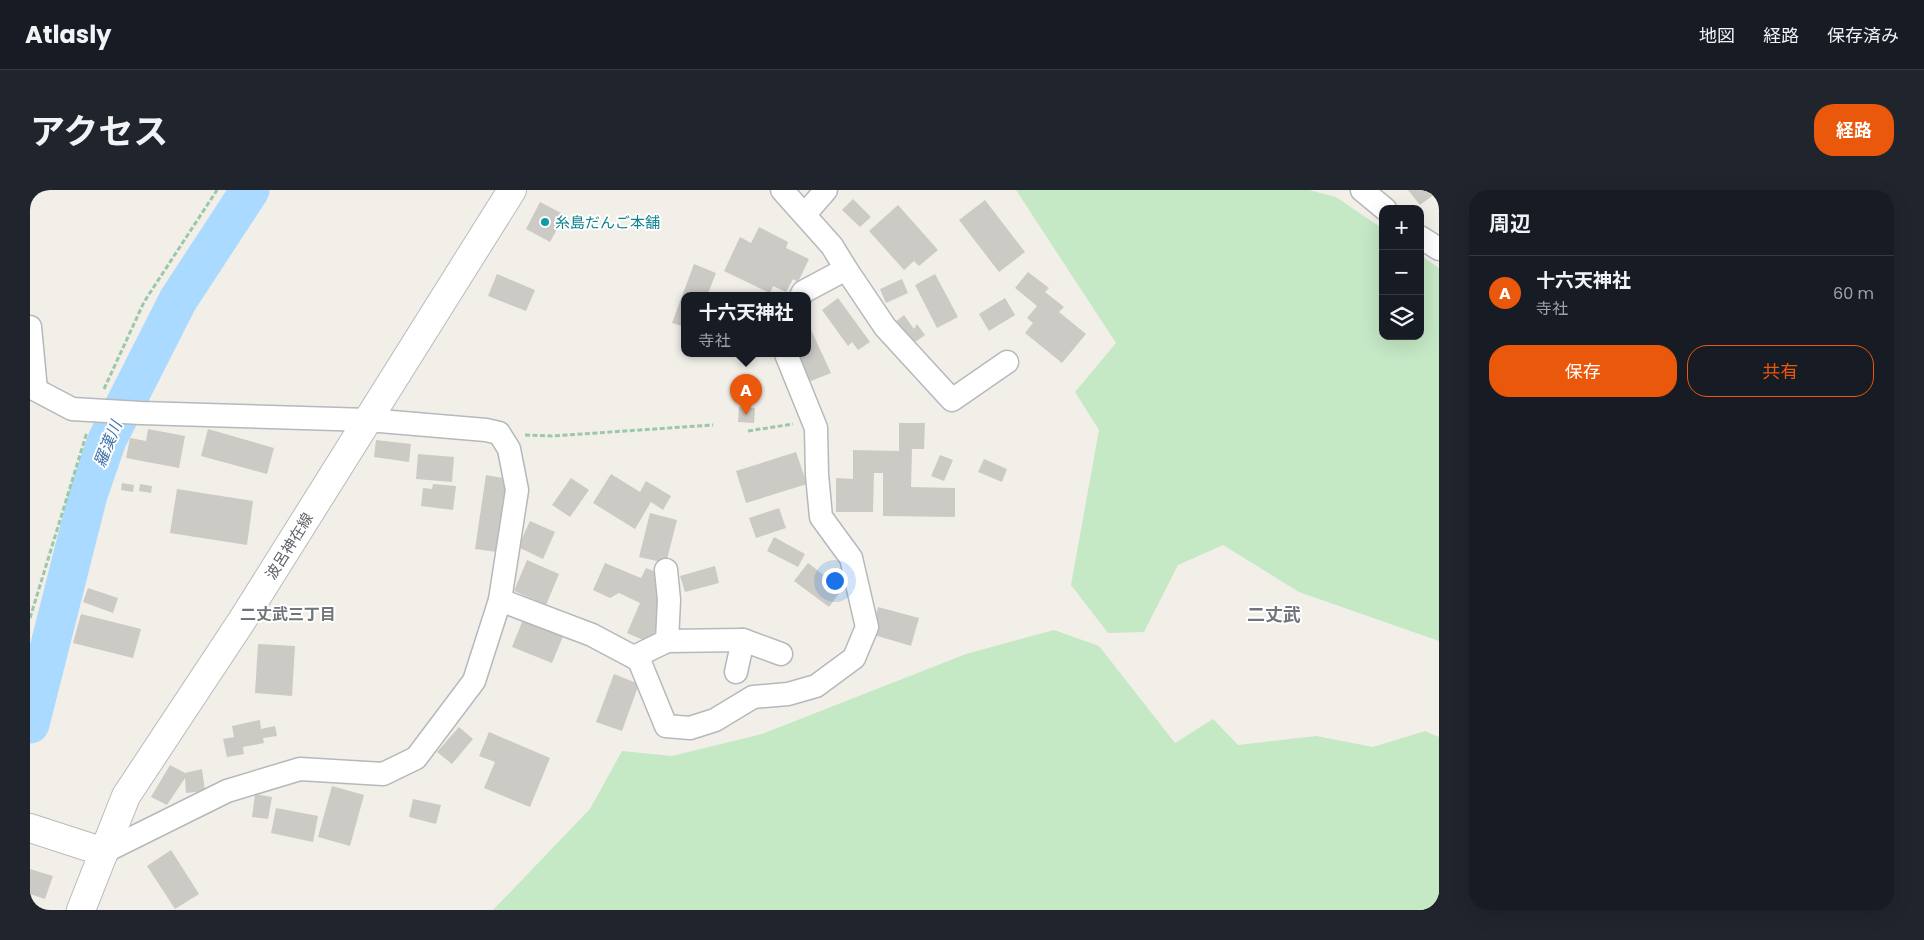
<!DOCTYPE html>
<html lang="ja">
<head>
<meta charset="utf-8">
<style>
  body { margin:0; font-family:Poppins,"Noto Sans JP",sans-serif; background:#20242c; color:#f1f3f6 }
  .controls { position:absolute; right:15px; top:15px; display:grid; overflow:hidden; border-radius:10px; box-shadow:0 5px 20px #0002 }
  .controls button { width:45px; height:45px; display:grid; place-items:center; padding:0; border:0; border-bottom:1px solid #363941; background:#171b24; color:#f1f3f6; font:25px sans-serif }
  .you { position:absolute; left:804px; top:390px; width:18px; height:18px; margin:-12px; border:4px solid #fff; border-radius:50%; background:#1a73e8; box-shadow:0 0 0 8px #1a73e833 }
  .badge { display:grid; place-items:center; width:32px; height:32px; border-radius:50%; background:#ea580c; color:#fff; font-size:16px; font-weight:700 }
  .pin { position:absolute; translate:-50% -41px; filter:drop-shadow(0 1px 2px #0008) }
  .pin::after { content:''; position:absolute; top:26px; width:18px; height:15px; background:inherit; clip-path:polygon(0 0,100% 0,50% 100%) }
  .popup { position:absolute; left:651px; top:102px; width:130px; height:65px; box-sizing:border-box; display:grid; place-content:center; border-radius:10px; background:#171b24; filter:drop-shadow(0 1px 4px #0005); font-size:16px; white-space:nowrap; color:#9ea1a6 }
  .popup b { font-size:19px; color:#f1f3f6 }
  .popup::after { content:''; position:absolute; left:50%; top:100%; margin-left:-10px; border:10px solid transparent; border-top-color:#171b24 }
  .list { margin:0; padding:0; list-style:none }
  h2 { display:flex; justify-content:space-between; align-items:center; height:65px; margin:0; padding:0 20px; font-size:21px }
  h2 small { font-size:16px; font-weight:400; color:#9ea1a6 }
  .list li { display:grid; grid-template-columns:32px 1fr auto; gap:15px; align-items:center; box-sizing:border-box; height:75px; padding:0 20px; border-top:1px solid #363941 }
  .list b { display:block; font-size:19px; white-space:nowrap }
  .list p { margin:0; font-size:16px; white-space:nowrap; color:#9ea1a6 }
  .list em { font-size:16px; font-style:normal; color:#9ea1a6 }
  .actions { display:flex; gap:10px; padding:15px 20px }
  .actions a { flex:1; padding:11px 0; border:1px solid #ea580c; border-radius:20px; text-align:center; font-size:18px; color:#ea580c }
  .actions .main { background:#ea580c; color:#fff }
  .icon { flex:none; width:28px; height:28px; fill:none; stroke:currentColor; stroke-width:2; stroke-linecap:round; stroke-linejoin:round }
  .map { position:relative; flex:none; width:1409px; height:720px; overflow:hidden; border-radius:20px }
  header { display:flex; align-items:center; gap:30px; box-sizing:border-box; height:70px; padding:0 25px; background:#171b24; border-bottom:1px solid #363941 }
  header strong { font-size:24px }
  nav { display:flex; gap:28px; margin-inline-start:auto; font-size:18px }
  .intro { display:flex; align-items:center; justify-content:space-between; box-sizing:border-box; height:120px; padding:0 30px }
  h1 { margin:0; font-size:35px }
  .button { padding:12px 22px; border-radius:20px; background:#ea580c; color:#fff; font-size:18px; font-weight:700 }
  main { display:flex; gap:30px; padding:0 30px }
  aside { flex:1; background:#171b24; border-radius:20px; box-shadow:0 5px 20px #0002 }
  .map>svg:first-child { display:block }
  .green { fill:#c5e8c5 }
  .lines { fill:none; stroke-linecap:round; stroke-linejoin:round }
  .river { stroke:#aadaff; stroke-width:39 }
  .building { fill:#cccac5 }
  .street-casing { stroke:#b5b8bc; stroke-width:25 }
  .secondary-casing { stroke:#b6babf; stroke-width:30 }
  .path { stroke:#9cc7a9; stroke-width:3; stroke-dasharray:5 2.5; stroke-linecap:butt }
  .street { stroke:#fff; stroke-width:22 }
  .secondary { stroke:#fff; stroke-width:28 }
  .culture-dot { fill:#0f9aa8; stroke:#fff; stroke-width:2 }
  .labels { text-anchor:middle; dominant-baseline:central; stroke-width:4; stroke-linejoin:round; paint-order:stroke }
  .culture-label { font-size:15px; fill:#0d838f; stroke:#fff; text-anchor:start }
  .street-label { font-size:15px; fill:#5f6368; stroke:#fff }
  .water-label { font-size:16px; font-style:italic; fill:#4174aa; stroke:#fff }
  .neighbourhood-label { font-size:16px; font-weight:bold; fill:#70757a; stroke:#fff }
  .quarter-label { font-size:18px; font-weight:bold; fill:#70757a; stroke:#fff }
</style>
</head>
<body>
<header>
<strong>Atlasly</strong>
<nav><a>地図</a><a>経路</a><a>保存済み</a></nav>
</header>
<div class="intro"><h1>アクセス</h1><a class="button">経路</a></div>
<main>
<div class="map">
<svg width="1409" height="720" viewBox="0 0 1409 720">
  <rect width="100%" height="100%" fill="#f1efe8"/>
  <g class="green">
    <polygon points="986,0 1279,0 1306,7 1353,39 1353,146 1390,146 1390,65 1409,78 1409,451 1269,402 1193,355 1148,375 1114,442 1078,443 1041,395 1069,240 1045,202 1086,153"/>
    <polygon points="1024,440 1069,456 1145,553 1183,529 1208,555 1286,546 1343,557 1395,541 1409,547 1409,720 463,720 560,619 592,561 642,566 732,544 936,464"/>
  </g>
  <g class="lines">
    <polyline class="river" points="0,534 58,305 77,250 148,110 220,0"/>
  </g>
  <g class="building">
    <polygon points="1378,0 1409,0 1409,1 1390,15"/>
    <polygon points="823,9 841,27 830,37 812,20"/>
    <polygon points="955,10 995,62 969,82 929,30"/>
    <polygon points="510,12 535,25 520,52 496,39"/>
    <polygon points="868,15 908,60 889,76 884,71 874,80 839,41"/>
    <polygon points="729,37 758,52 756,58 779,69 768,92 763,89 756,102 743,96 740,103 694,81 710,47 721,53"/>
    <polygon points="664,74 686,83 677,106 655,106 655,137 642,133"/>
    <polygon points="998,82 1019,98 1015,102 1034,117 1029,122 1056,144 1032,173 995,143 1003,133 997,128 1007,116 985,98"/>
    <polygon points="467,84 505,100 496,121 458,106"/>
    <polygon points="905,84 928,127 907,138 885,95"/>
    <polygon points="872,89 878,103 856,113 850,99"/>
    <polygon points="808,108 840,152 828,160 822,152 818,156 792,120"/>
    <polygon points="975,108 985,125 959,141 949,124"/>
    <polygon points="874,125 884,139 887,134 895,145 881,155 864,133"/>
    <polygon points="781,140 801,183 776,193 763,164 777,164 777,142"/>
    <polygon points="709,217 725,218 724,233 708,232"/>
    <polygon points="869,233 895,233 894,259 882,259 881,297 925,298 925,327 853,326 853,283 844,283 843,322 806,322 806,288 823,289 823,260 869,261"/>
    <polygon points="118,239 155,246 149,278 96,268 100,248 116,251"/>
    <polygon points="178,239 244,258 237,284 171,266"/>
    <polygon points="346,250 381,254 379,272 344,267"/>
    <polygon points="766,262 777,294 716,313 706,281"/>
    <polygon points="388,264 424,267 422,292 386,289"/>
    <polygon points="910,265 923,270 914,291 901,286"/>
    <polygon points="954,269 977,279 972,292 948,282"/>
    <polygon points="581,284 610,302 616,291 641,306 633,320 621,312 605,339 563,313"/>
    <polygon points="456,285 478,289 467,362 445,359"/>
    <polygon points="541,288 559,300 540,327 522,315"/>
    <polygon points="92,293 104,295 103,302 91,300"/>
    <polygon points="110,294 122,296 121,303 109,301"/>
    <polygon points="403,294 426,296 423,320 391,316 393,298 402,299"/>
    <polygon points="147,299 223,311 217,355 140,343"/>
    <polygon points="749,318 756,338 726,348 719,328"/>
    <polygon points="620,323 647,330 636,373 609,367"/>
    <polygon points="500,331 525,342 513,369 488,357"/>
    <polygon points="744,347 775,364 768,377 737,361"/>
    <polygon points="497,370 529,384 516,415 484,401"/>
    <polygon points="575,373 611,388 616,378 633,385 634,420 620,453 597,443 610,413 589,403 580,408 563,400"/>
    <polygon points="778,373 812,399 799,417 764,391"/>
    <polygon points="685,376 689,393 655,402 650,386"/>
    <polygon points="58,398 88,408 83,423 53,412"/>
    <polygon points="848,417 889,428 881,456 841,444"/>
    <polygon points="51,424 111,439 103,468 43,453"/>
    <polygon points="494,427 534,444 522,473 482,457"/>
    <polygon points="228,454 265,456 262,506 225,503"/>
    <polygon points="584,484 609,494 592,541 566,532"/>
    <polygon points="230,530 231,539 245,536 247,546 233,548 234,553 213,557 214,564 197,567 193,549 204,547 202,536"/>
    <polygon points="429,537 443,549 422,574 407,562"/>
    <polygon points="459,542 520,568 500,617 454,598 465,572 449,566"/>
    <polygon points="140,575 155,583 172,579 175,601 156,603 155,588 137,615 121,607"/>
    <polygon points="302,596 334,605 320,656 288,647"/>
    <polygon points="225,604 242,607 238,629 222,627"/>
    <polygon points="383,609 411,615 406,634 379,627"/>
    <polygon points="246,618 288,626 283,652 241,643"/>
    <polygon points="141,660 169,704 145,719 117,676"/>
    <polygon points="0,679 23,686 15,709 0,704"/>
  </g>
  <g class="lines">
    <defs>
      <g id="street">
        <polyline points="752,0 802,56 816,79 773,102 771,106"/>
        <polyline points="1332,0 1355,19"/>
        <polyline points="775,24 796,0"/>
        <polyline points="1390,47 1409,59"/>
        <polyline points="816,79 855,137 922,210 977,172"/>
        <polyline points="0,137 6,200 42,219 111,223 338,230 456,240 469,243 479,259 487,300 470,410 444,491 386,568 353,584 270,579 197,601 74,662"/>
        <polyline points="636,380 639,410 637,451"/>
        <polyline points="470,410 562,445 609,470 636,536 660,538 685,530 723,507 758,504 786,496 824,468 837,437 821,368 791,327 787,285 786,238 756,164"/>
        <polyline points="604,467 637,451 713,450 751,464"/>
        <polyline points="706,482 713,450"/>
      </g>
      <g id="secondary">
        <polyline points="0,638 74,662"/>
        <polyline points="51,720 96,606 213,429 482,0"/>
      </g>
    </defs>
    <use href="#street" class="street-casing"/>
    <use href="#secondary" class="secondary-casing"/>
    <g class="path">
      <polyline points="74,199 114,112 187,0"/>
      <polyline points="718,241 763,234"/>
      <polyline points="495,245 522,246 683,235"/>
      <polyline points="0,428 57,242"/>
    </g>
    <use href="#street" class="street"/>
    <use href="#secondary" class="secondary"/>
  </g>
  <circle class="culture-dot" cx="515" cy="32" r="5"/>
  <g class="labels">
    <g class="culture-label">
      <text x="525" y="32">糸島だんご本舗</text>
    </g>
    <g class="street-label">
      <text transform="translate(259 356) rotate(-58)">波呂神在線</text>
    </g>
    <g class="water-label">
      <text transform="translate(78 254) rotate(-68)">羅漢川</text>
    </g>
    <g class="neighbourhood-label">
      <text x="258" y="424">二丈武三丁目</text>
    </g>
    <g class="quarter-label">
      <text x="1244" y="424">二丈武</text>
    </g>
  </g>
</svg>
<div class="controls">
<button>+</button>
<button>−</button>
<button><svg class="icon" aria-label="layers" viewBox="0 0 24 24"><path d="M12 4l9 5-9 5-9-5zM3 14l9 5 9-5"/></svg></button>
</div>
<div class="you"></div>
<div class="pin badge" style="left:716px;top:225px">A</div>
<div class="popup"><b>十六天神社</b>寺社</div>
</div>
<aside>
<h2>周辺<small></small></h2>
<ul class="list">
<li><span class="badge">A</span><div><b>十六天神社</b><p>寺社</p></div><em>60 m</em></li>
</ul>
<div class="actions"><a class="main">保存</a><a>共有</a></div>
</aside>
</main>
</body>
</html>
